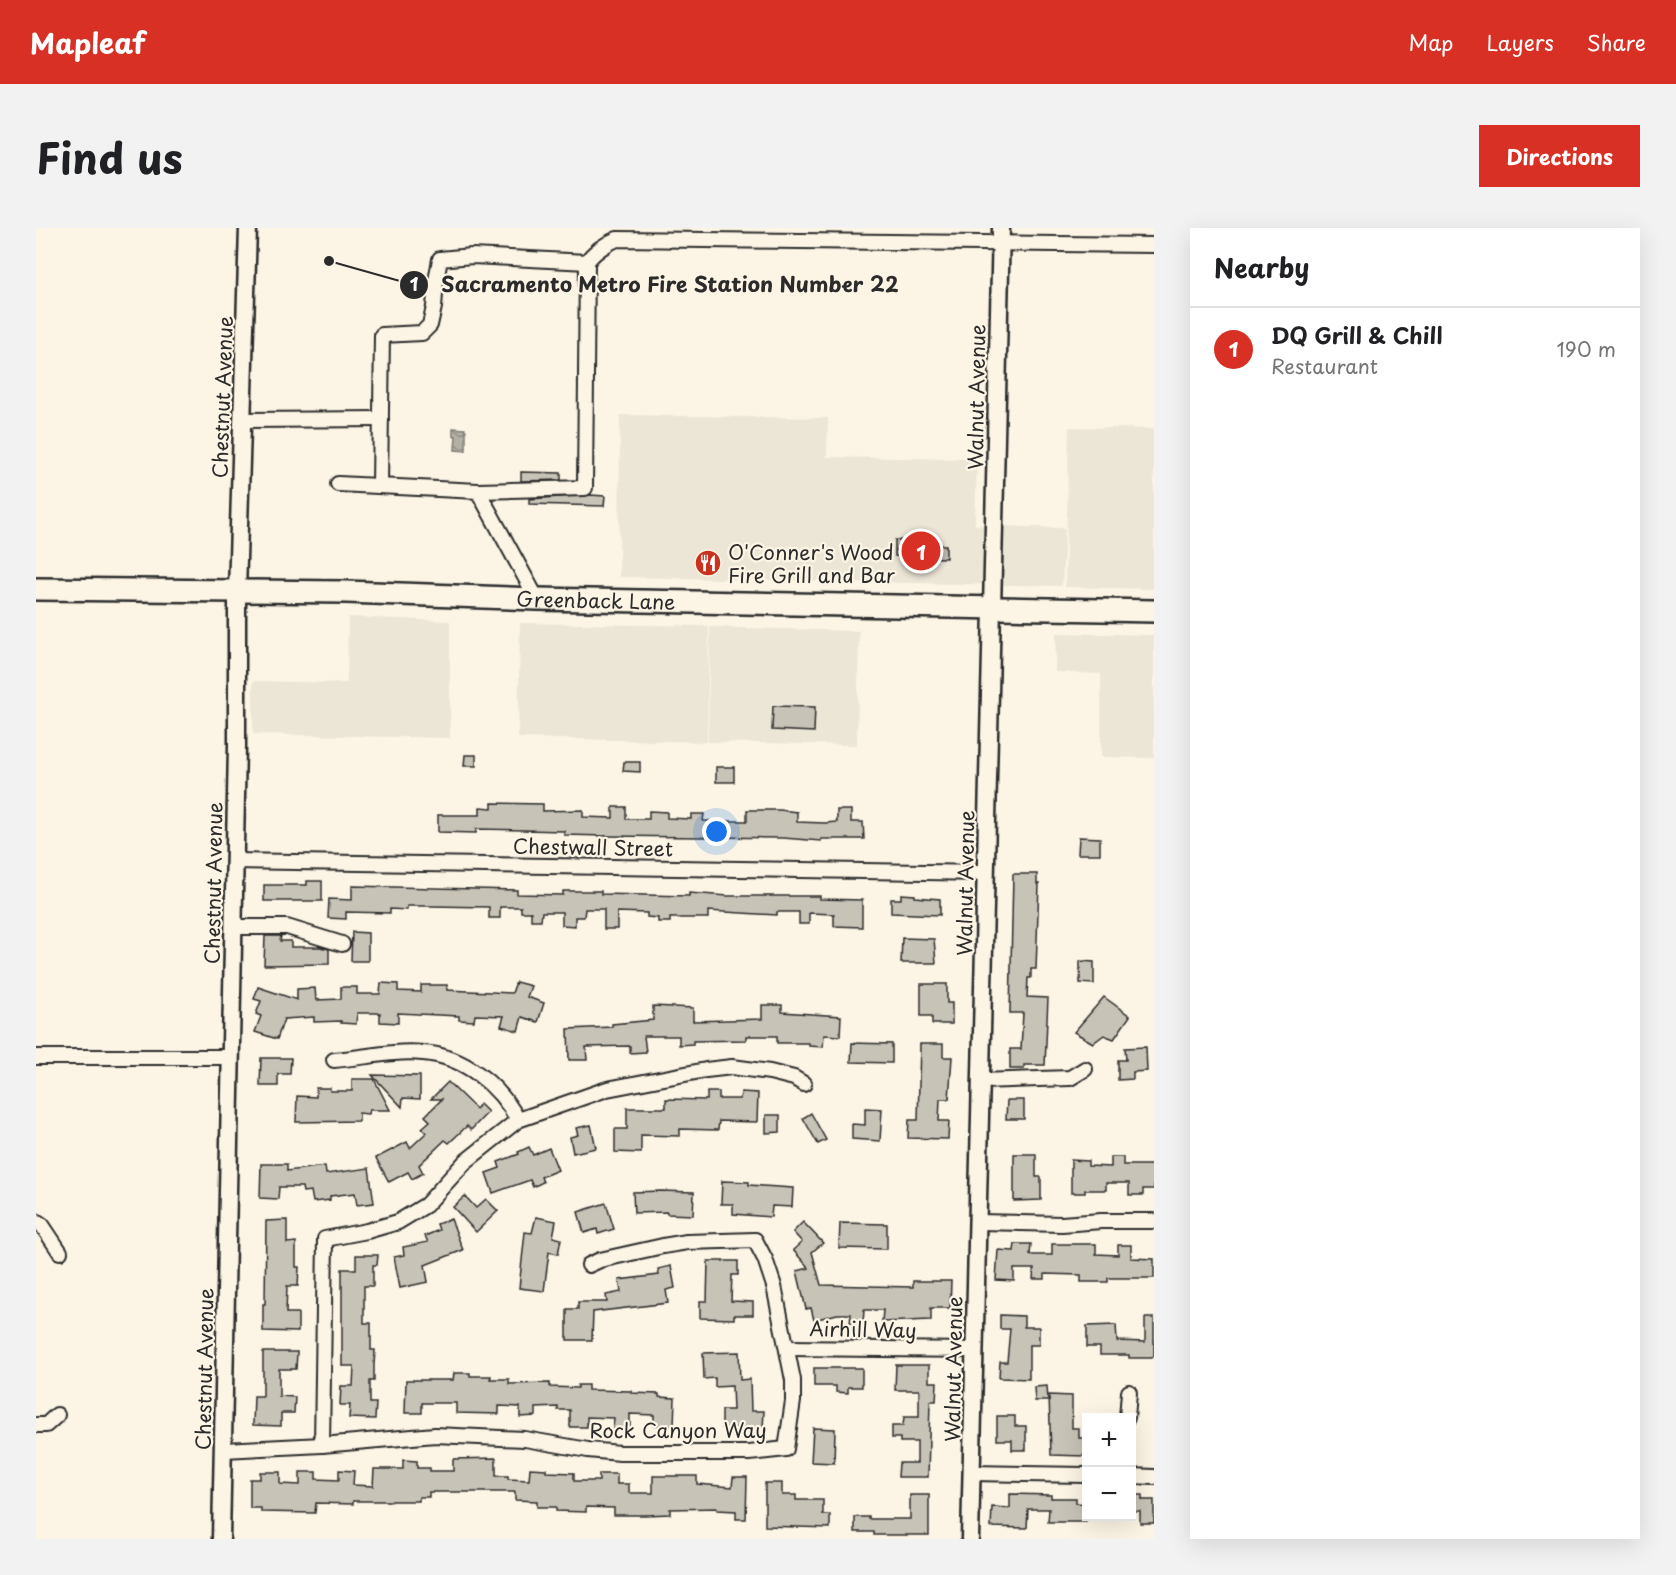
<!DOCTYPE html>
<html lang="en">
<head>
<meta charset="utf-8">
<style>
  body { margin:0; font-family:"Playpen Sans",sans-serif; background:#f2f2f2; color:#202124 }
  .controls { position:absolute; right:18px; bottom:18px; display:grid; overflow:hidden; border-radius:0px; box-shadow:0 6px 24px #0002 }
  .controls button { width:54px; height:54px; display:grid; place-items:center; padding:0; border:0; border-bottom:2px solid #e0e0e0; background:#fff; color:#202124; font:30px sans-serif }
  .you { position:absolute; left:681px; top:604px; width:21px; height:21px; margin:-15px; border:4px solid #fff; border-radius:50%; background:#1a73e8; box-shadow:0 0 0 9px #1a73e833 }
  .badge { display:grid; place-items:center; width:39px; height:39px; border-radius:50%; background:#d93025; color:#fff; font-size:20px; font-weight:700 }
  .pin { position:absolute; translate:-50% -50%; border:3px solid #fff; box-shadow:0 2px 6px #0006 }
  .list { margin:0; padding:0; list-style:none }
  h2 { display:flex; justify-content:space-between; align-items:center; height:78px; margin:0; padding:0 24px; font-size:26px }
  h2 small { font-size:20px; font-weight:400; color:#757577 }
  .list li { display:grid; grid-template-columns:39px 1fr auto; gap:18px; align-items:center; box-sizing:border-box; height:84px; padding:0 24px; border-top:2px solid #e0e0e0 }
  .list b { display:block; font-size:22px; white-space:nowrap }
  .list p { margin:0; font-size:20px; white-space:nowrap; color:#757577 }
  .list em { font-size:20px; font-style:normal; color:#757577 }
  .map { position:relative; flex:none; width:1118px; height:1311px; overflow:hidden; border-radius:0px }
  header { display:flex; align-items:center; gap:36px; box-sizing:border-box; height:84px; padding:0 30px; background:#d93025; color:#fff }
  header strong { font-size:28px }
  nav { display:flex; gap:33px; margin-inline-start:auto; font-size:21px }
  .intro { display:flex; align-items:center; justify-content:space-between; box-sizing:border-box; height:144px; padding:0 36px }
  h1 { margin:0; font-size:42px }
  .button { padding:15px 27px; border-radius:0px; background:#d93025; color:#fff; font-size:21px; font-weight:700 }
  main { display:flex; gap:36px; padding:0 36px }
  aside { flex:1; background:#fff; border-radius:0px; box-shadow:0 6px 24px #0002 }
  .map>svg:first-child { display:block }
  .built { fill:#ece6d7 }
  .water { fill:url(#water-waves); stroke:#7d7b74; stroke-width:1.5 }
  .building { fill:#c8c3b7; stroke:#2b2b2b; stroke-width:1.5 }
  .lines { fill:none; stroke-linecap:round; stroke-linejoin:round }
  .minor-casing { stroke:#2b2b2b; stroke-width:18 }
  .tertiary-casing { stroke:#2b2b2b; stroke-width:21 }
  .primary-casing { stroke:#2b2b2b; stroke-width:26 }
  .minor { stroke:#fcf5e5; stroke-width:14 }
  .tertiary { stroke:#fcf5e5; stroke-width:16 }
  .primary { stroke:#fcf5e5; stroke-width:21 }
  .labels { text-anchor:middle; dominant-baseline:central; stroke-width:4.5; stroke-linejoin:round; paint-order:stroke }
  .street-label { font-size:20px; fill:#2b2b2b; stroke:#fcf5e5 }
  .poi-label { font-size:20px; fill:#2b2b2b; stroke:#fcf5e5; text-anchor:start }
  .leader { fill:none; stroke:#2b2b2b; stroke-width:2 }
  .callout-dot { fill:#2b2b2b; stroke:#fcf5e5; stroke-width:2 }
  .mark-label { font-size:18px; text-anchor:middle; font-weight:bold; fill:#fff }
  .callout-label { font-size:21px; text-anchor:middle; font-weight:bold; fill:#2b2b2b; stroke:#fcf5e5; stroke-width:4.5; stroke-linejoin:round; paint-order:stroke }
</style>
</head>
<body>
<header>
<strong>Mapleaf</strong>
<nav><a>Map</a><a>Layers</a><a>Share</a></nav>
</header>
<div class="intro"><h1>Find us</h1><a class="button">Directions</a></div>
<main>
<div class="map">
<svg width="1118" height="1311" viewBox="0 0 1118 1311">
  <defs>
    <pattern id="water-waves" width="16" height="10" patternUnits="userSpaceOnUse" patternTransform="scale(1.5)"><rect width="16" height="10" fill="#b4b0a5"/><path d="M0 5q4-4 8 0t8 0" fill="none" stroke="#938f87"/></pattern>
  </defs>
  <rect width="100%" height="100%" fill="#fcf5e5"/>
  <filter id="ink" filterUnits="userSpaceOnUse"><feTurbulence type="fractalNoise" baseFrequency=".0167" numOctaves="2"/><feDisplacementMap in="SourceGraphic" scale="12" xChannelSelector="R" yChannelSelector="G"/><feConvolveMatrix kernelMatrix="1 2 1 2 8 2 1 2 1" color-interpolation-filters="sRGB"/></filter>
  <g filter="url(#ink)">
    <g class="built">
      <polygon points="584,187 792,190 791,229 941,231 939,297 1029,300 1026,358 583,349"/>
      <polygon points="1033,199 1118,201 1118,361 1029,359"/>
      <polygon points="312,389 414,393 414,510 217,506 217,453 311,455"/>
      <polygon points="484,395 673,398 671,514 482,510"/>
      <polygon points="674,399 823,403 821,517 672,514"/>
      <polygon points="1020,405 1118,407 1118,530 1065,529 1065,446 1019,444"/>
    </g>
    <polygon class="water" points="417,200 429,201 430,203 430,223 419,222 420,208 417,208"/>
    <g class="building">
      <polygon points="485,244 525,245 525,252 485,253"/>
      <polygon points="554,267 569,268 568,278 493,276 493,271"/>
      <polygon points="859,312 894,313 894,317 910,317 910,330 859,328"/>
      <polygon points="737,478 779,479 778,504 736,502"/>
      <polygon points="429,527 440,527 440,538 428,538"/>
      <polygon points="588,534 604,534 604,544 587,543"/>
      <rect x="680" y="539" width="18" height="15"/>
      <polygon points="456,575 507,576 507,583 547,582 547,589 577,590 577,579 590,579 590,591 613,591 613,583 631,584 631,590 655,591 655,586 668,586 667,593 711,593 711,582 744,582 761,584 761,594 789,595 801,594 801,582 815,582 815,594 827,594 828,611 785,611 785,613 747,610 571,608 528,607 528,603 487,602 440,601 440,605 402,604 402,587 444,587 444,579 456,580"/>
      <polygon points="1043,609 1064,610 1064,626 1042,626"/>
      <polygon points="977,646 1001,646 1001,656 1003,656 1000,741 995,741 995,750 992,750 991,769 1012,770 1009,837 988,837 988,841 974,841 974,821 985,821 987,785 974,785"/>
      <polygon points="271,653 286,653 286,673 228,673 228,657 271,657"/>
      <polygon points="316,658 481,662 481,666 527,667 527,663 565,663 565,666 653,668 653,665 692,668 784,668 784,671 826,672 826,699 798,698 798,686 773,685 773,696 763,696 763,684 741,684 741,687 672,683 672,690 634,690 634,694 622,694 622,690 611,689 611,685 581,684 581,701 568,701 568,681 549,681 548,689 539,689 539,698 526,697 526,684 506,684 505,692 495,692 495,684 485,684 485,679 464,679 464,690 453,690 453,679 396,678 371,678 371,682 354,681 354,685 310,684 310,691 292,690 293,671 316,672"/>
      <polygon points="865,666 879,667 879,669 904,671 904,687 855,685 855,671 865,671"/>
      <polygon points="316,704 332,705 332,733 315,733"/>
      <polygon points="229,708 245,708 244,713 255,713 255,719 284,719 293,721 293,736 228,737"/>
      <polygon points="866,710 898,711 900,735 865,735"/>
      <polygon points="1044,733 1058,734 1058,756 1044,755"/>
      <polygon points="480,754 495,758 491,769 508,775 502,794 486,789 482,803 465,798 468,788 439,787 438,793 423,792 423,788 362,785 362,795 344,794 344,785 321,785 320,796 305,795 305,793 278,794 278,789 248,791 241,811 219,804 225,788 220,786 225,773 218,771 222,759 261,772 261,761 279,760 280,772 305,771 305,759 321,759 321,766 344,766 345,755 362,756 362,763 385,764 385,757 411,757 411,762 476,765"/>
      <polygon points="885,756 911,756 911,775 916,775 916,796 896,796 896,788 885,788"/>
      <polygon points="1068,769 1094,788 1078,811 1068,807 1057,815 1038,804"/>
      <polygon points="726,777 746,777 746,784 805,788 804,808 788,807 787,819 773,818 773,815 741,815 741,808 710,808 710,812 657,813 657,816 643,817 643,808 608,808 610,824 594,825 594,818 550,819 551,832 533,832 532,801 576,799 576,796 617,792 617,778 657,780 657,793 726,791"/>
      <polygon points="816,815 856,816 856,835 815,834"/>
      <polygon points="884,816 907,816 907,829 916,829 913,871 904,871 903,893 913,893 912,911 872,910 873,892 882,892"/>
      <polygon points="1110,819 1111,843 1097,844 1097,851 1082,852 1082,832 1090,832 1089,820"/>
      <polygon points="225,830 255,830 254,846 242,846 242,858 224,858"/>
      <polygon points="336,847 384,848 384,871 367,870 366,879"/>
      <polygon points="316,851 338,851 354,882 333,882 332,886 323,885 323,893 260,894 261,868 280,869 280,860 294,860 294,863 316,863"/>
      <polygon points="412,854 440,881 444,876 452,884 435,902 431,898 413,915 409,912 383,937 387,945 376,951 372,944 353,954 340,930 371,914 374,920 390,905 386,900 394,893 389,888 406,871 395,871"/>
      <polygon points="671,864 683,864 683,871 704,871 705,864 722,865 721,894 683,893 682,902 644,901 644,908 605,907 605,925 579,924 579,901 591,901 591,880 630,880 630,871 671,872"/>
      <polygon points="971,872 988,872 988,891 970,891"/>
      <polygon points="829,880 846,881 844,913 816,911 816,896 829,897"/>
      <polygon points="775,885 790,912 782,916 767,890"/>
      <polygon points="730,887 744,887 744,904 730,905"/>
      <polygon points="555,897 560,920 537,925 534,909 542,907 540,900"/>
      <polygon points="493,919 497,927 513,920 522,942 505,949 507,954 497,959 494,952 457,965 450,945 464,940 462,934 483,926 482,924"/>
      <polygon points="978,926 1000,926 1000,949 1005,949 1005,972 978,973"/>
      <polygon points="1075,929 1087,929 1087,937 1118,937 1118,961 1107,961 1107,967 1093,967 1093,955 1070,955 1070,962 1049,962 1049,965 1035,965 1035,932 1052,933 1052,938 1075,939"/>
      <polygon points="225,936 251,936 251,943 289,938 290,946 333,940 338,975 321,977 319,965 294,968 294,972 277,974 275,963 267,964 266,959 243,959 242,971 224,970"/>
      <polygon points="686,953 713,954 713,957 757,960 756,979 736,978 735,989 697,986 697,976 685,976"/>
      <polygon points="625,963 658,964 657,987 631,986 631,984 598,985 597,964"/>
      <polygon points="429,968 440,980 450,971 462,983 440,1004 417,979"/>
      <polygon points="570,975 578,1001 562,1006 561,1001 548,1005 542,984"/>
      <polygon points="500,989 520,993 517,1009 525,1011 522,1026 513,1024 508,1063 483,1060 489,1004 496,1005"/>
      <polygon points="415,991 427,1022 389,1037 392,1054 364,1060 358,1029 368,1027 367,1019 392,1014 389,1008 403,1002 401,996"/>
      <polygon points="251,992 251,1015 260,1014 260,1039 263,1039 262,1058 251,1058 250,1085 262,1085 262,1104 227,1103 227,1076 229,1076 230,993"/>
      <polygon points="767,994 787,1015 776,1024 785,1057 877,1059 877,1053 915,1053 914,1080 895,1080 895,1092 846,1094 847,1082 828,1082 827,1095 814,1095 815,1086 801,1086 778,1092 775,1080 770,1081 761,1043 773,1040 757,1022 766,1014 757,1004"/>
      <polygon points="804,995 851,996 851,1021 803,1020"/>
      <polygon points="979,1016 995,1016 994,1027 1016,1027 1016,1016 1060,1016 1060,1026 1082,1027 1082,1017 1095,1017 1095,1030 1118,1031 1118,1050 1072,1050 1072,1054 1045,1054 1045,1047 1009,1046 1009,1051 997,1051 998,1041 978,1041 978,1053 960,1052 962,1022 978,1023"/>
      <polygon points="320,1027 342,1027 341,1037 337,1037 337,1058 328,1058 328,1095 335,1095 335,1122 339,1122 338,1137 338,1153 334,1153 334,1175 340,1175 339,1191 313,1190 314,1177 304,1177 305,1158 317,1158 318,1138 306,1138 306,1041 320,1041"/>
      <polygon points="672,1033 702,1033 702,1047 696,1047 695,1073 717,1074 717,1087 698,1087 698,1091 664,1090 664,1073 671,1073"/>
      <polygon points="635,1038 639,1060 630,1062 632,1075 557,1084 556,1112 531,1112 531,1081 542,1081 542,1074 571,1074 570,1067 585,1064 583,1052 623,1047 622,1041"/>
      <polygon points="964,1087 988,1088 988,1099 1003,1099 1003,1117 993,1117 993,1151 963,1150 964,1134 971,1134 974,1101 964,1101"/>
      <polygon points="1109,1090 1118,1090 1118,1127 1116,1130 1093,1130 1093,1127 1064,1127 1064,1119 1051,1119 1051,1098 1080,1097 1081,1113 1109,1114"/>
      <polygon points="227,1124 261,1124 260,1141 243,1141 243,1168 259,1169 258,1185 245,1185 245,1198 217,1197 218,1168 227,1168"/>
      <polygon points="703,1124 704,1152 714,1151 715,1183 728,1183 727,1200 686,1200 686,1182 697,1182 696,1158 679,1159 679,1150 668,1151 667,1125"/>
      <polygon points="860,1137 893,1137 893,1154 901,1154 900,1173 894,1173 892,1249 862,1249 863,1235 881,1235 881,1214 864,1214 864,1210 856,1210 856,1198 867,1198 868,1189 883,1189 883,1162 859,1162"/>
      <polygon points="778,1140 826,1140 826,1159 812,1159 812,1165 800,1164 800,1158 778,1158"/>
      <polygon points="418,1145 434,1145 434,1148 455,1148 454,1151 473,1151 473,1156 514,1155 514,1159 542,1160 542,1157 552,1157 552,1162 595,1163 595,1165 623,1166 623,1169 639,1170 638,1198 618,1197 618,1187 594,1186 594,1201 577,1201 578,1190 551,1189 551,1199 534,1199 534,1182 522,1182 522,1179 500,1180 500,1188 484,1189 484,1179 463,1178 463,1186 420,1185 420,1175 386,1175 386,1185 369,1185 370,1152 417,1152"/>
      <polygon points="1011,1158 1012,1173 999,1173 998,1159"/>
      <polygon points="1013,1167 1036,1168 1036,1200 1043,1200 1043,1210 1050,1210 1050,1228 1015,1227"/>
      <polygon points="961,1188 979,1188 979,1198 990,1198 990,1222 976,1222 976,1212 961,1212"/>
      <polygon points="777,1200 799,1201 798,1235 775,1234"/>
      <polygon points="460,1230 460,1248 472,1248 472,1251 493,1252 494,1240 510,1241 510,1244 538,1245 538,1253 563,1253 563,1246 581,1246 581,1256 593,1256 593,1265 617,1265 617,1248 661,1248 661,1256 696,1259 697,1249 711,1249 710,1291 700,1291 700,1283 681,1282 681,1280 634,1281 634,1286 609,1287 578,1287 578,1280 550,1279 550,1284 520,1283 520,1279 501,1279 501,1273 479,1272 479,1264 393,1264 393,1269 383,1269 383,1273 317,1273 317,1276 280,1275 279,1285 225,1284 225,1280 214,1280 214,1251 224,1251 224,1244 244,1244 244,1256 264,1257 264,1244 280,1244 280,1251 303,1252 303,1242 318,1243 317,1257 337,1258 338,1241 367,1241 367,1232 381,1233 381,1240 394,1240 394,1243 417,1243 417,1231"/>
      <polygon points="729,1255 746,1255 746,1267 760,1267 760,1272 787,1272 787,1287 794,1287 794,1300 729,1298"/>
      <polygon points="974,1266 1015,1267 1015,1270 1040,1270 1040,1275 1050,1276 1050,1294 1012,1294 1013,1281 992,1281 991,1300 955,1299 956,1279 974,1280"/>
      <polygon points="874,1267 893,1267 893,1307 838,1307 838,1304 819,1304 819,1289 833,1289 833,1291 874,1291"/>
      <polygon points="1095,1267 1106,1267 1106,1272 1118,1272 1118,1295 1104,1295 1104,1283 1095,1283"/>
    </g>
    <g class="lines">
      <defs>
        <g id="minor">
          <path d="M 551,34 C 556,25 571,15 581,11 L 1118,17"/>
          <polyline points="208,192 345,191"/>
          <polyline points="302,256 442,263 501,371"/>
          <polyline points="344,257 346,107 386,105 394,97 398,79 400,53 404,31 436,28 551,34"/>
          <polyline points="442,263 549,260 551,34"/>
          <polyline points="198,633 950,645"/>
          <polyline points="197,699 251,699 306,716"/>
          <polyline points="0,829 195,829"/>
          <path d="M 298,832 C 327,830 357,822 387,825 C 428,828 463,857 482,892"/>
          <polyline points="945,853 1034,850 1049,841"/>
          <polyline points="0,993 6,997 24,1024"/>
          <polyline points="942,994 1026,996 1065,993 1118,993"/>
          <polyline points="751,1120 939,1122"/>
          <polyline points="1091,1190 1093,1164"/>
          <polyline points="0,1197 10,1197 21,1187"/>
          <polyline points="286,1217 289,1011 331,1003 362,994 390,977 429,934 482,892 571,861 670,842 696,839 734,844 758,850 768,856"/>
          <polyline points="188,1222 286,1217 399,1207 489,1211 552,1222 584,1225 713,1225 750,1221 757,1173 757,1152 738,1058 729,1031 719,1012 651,1014 627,1018 564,1032 553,1037"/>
          <polyline points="936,1245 1050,1247"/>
          <polyline points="1096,1248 1118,1249"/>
        </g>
        <g id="tertiary">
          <polyline points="185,1311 201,518 201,364 212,0"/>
          <polyline points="934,1311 965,0"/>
        </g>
        <g id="primary">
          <path id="s1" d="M 0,361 L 310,364 L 501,371 L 1118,383"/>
        </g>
      </defs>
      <use href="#minor" class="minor-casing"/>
      <use href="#tertiary" class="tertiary-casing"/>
      <use href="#primary" class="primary-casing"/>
      <use href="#minor" class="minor"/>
      <use href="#tertiary" class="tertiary"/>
      <use href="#primary" class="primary"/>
    </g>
  </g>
  <defs>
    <symbol id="restaurant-disc" viewBox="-11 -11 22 22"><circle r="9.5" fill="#c8321e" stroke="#fcf5e5"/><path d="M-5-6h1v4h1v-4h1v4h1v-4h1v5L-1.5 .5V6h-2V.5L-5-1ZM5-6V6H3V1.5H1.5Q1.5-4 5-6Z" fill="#fff"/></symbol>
  </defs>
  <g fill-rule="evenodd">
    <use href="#restaurant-disc" x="657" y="320" width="30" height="30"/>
  </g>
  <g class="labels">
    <g class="street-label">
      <text transform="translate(186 169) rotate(-88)">Chestnut Avenue</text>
      <text transform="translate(940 169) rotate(-89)">Walnut Avenue</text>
      <text stroke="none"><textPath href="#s1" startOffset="560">Greenback Lane</textPath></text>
      <text transform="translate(557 619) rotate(1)">Chestwall Street</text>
      <text transform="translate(177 655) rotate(-89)">Chestnut Avenue</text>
      <text transform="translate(929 655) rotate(-89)">Walnut Avenue</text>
      <text transform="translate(827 1101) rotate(1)">Airhill Way</text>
      <text transform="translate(168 1141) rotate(-89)">Chestnut Avenue</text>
      <text transform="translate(917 1141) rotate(-89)">Walnut Avenue</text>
      <text x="642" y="1202">Rock Canyon Way</text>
    </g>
    <g class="poi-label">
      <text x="692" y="324">O'Conner's Wood<tspan x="692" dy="23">Fire Grill and Bar</tspan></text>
    </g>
  </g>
  <path class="leader" d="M293 33L378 57"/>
  <g class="callout-dot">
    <circle cx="293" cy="33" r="6"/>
    <circle cx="378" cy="57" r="15"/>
  </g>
  <g class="mark-label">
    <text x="378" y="63">1</text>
  </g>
  <g class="callout-label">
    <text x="634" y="64">Sacramento Metro Fire Station Number 22</text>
  </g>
</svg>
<div class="controls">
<button>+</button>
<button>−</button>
</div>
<div class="you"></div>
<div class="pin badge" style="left:885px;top:323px">1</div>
</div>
<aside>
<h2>Nearby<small></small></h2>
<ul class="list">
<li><span class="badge">1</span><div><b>DQ Grill &amp; Chill</b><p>Restaurant</p></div><em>190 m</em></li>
</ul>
</aside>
</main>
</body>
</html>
